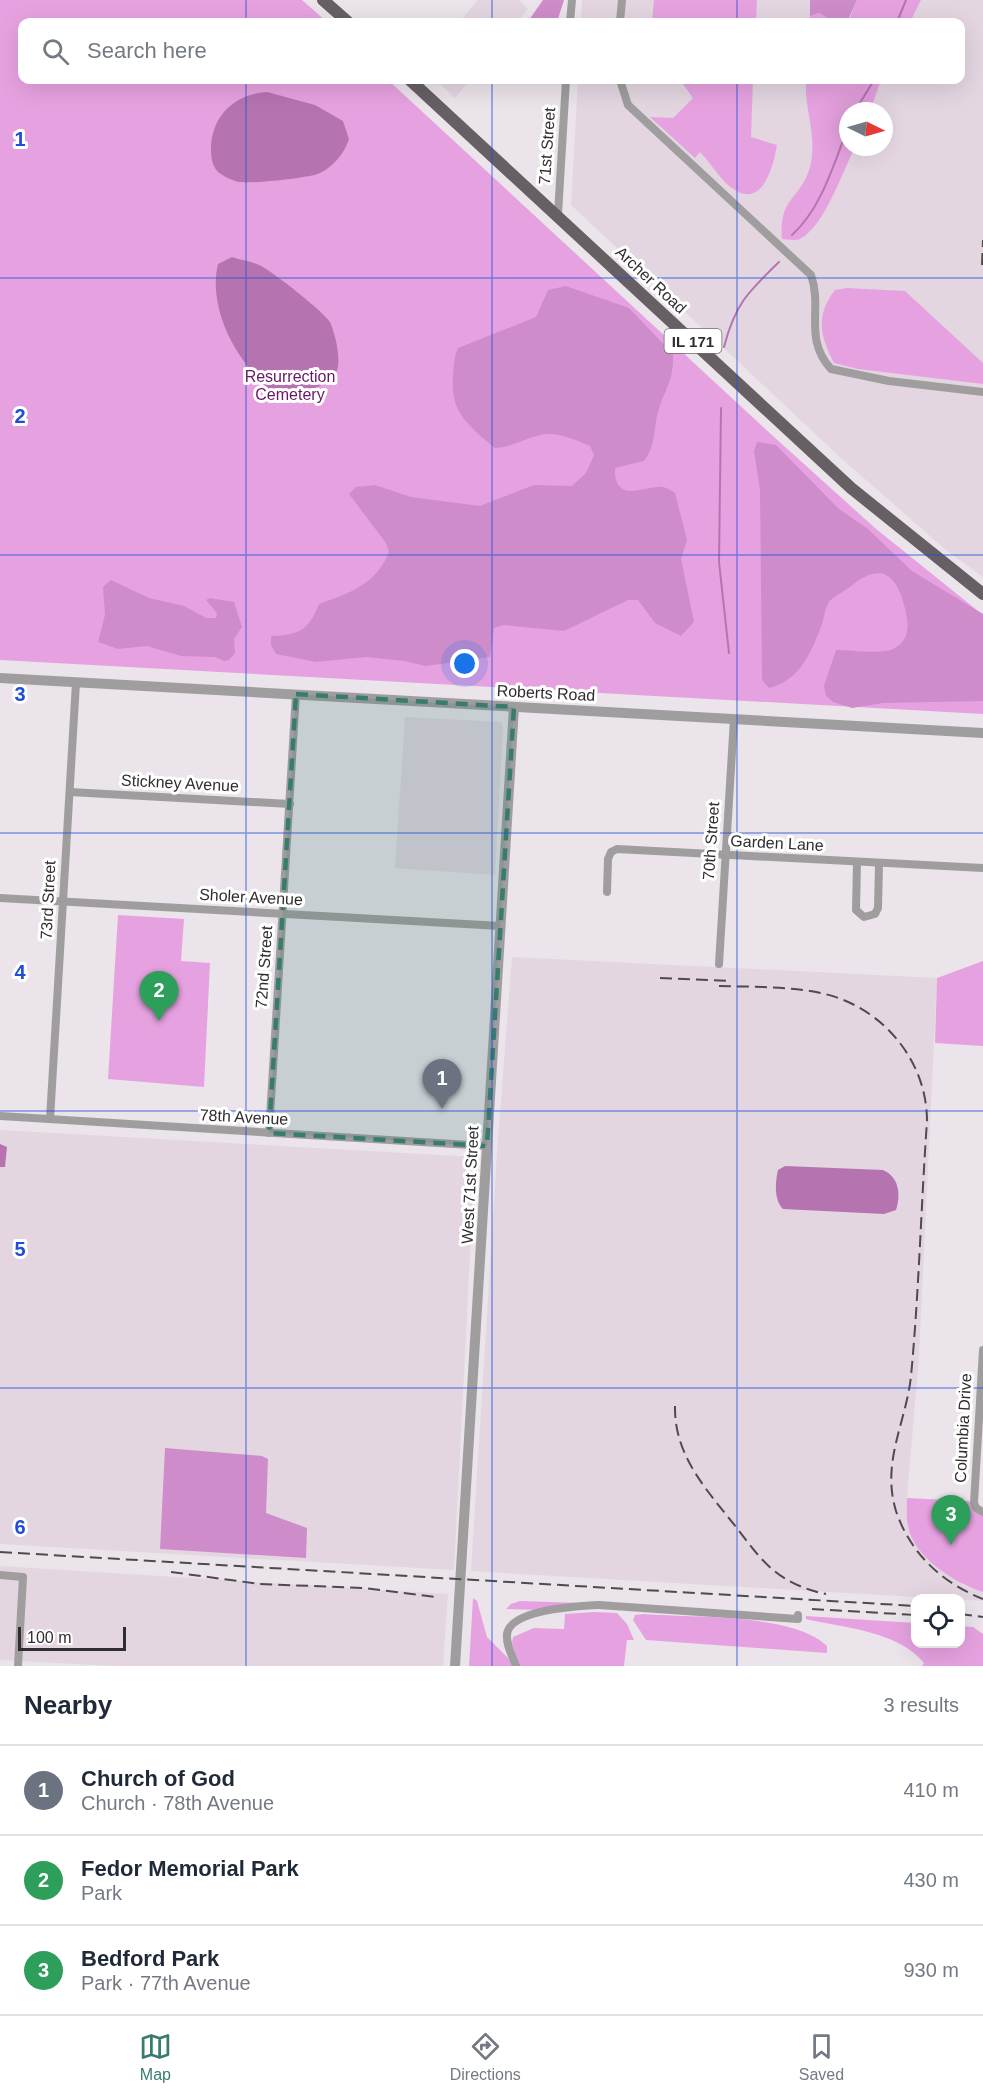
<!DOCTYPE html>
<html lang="en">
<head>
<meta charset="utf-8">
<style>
  body { margin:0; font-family:Arial,sans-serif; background:#f6f6f7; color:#1f2937 }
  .controls { position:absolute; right:18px; bottom:18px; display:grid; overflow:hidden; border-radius:12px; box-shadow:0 6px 24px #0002 }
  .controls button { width:54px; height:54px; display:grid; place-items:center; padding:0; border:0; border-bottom:2px solid #e0e1e3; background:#fff; color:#1f2937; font:30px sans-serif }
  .compass { position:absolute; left:839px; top:102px; width:54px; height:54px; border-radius:50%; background:#fff; box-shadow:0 6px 24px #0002; rotate:95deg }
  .scale { position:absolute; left:18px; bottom:15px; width:108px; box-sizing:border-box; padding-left:6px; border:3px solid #302d2f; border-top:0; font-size:16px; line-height:21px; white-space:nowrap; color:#302d2f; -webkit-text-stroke:4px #fff; paint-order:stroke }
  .you { position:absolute; left:465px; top:664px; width:21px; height:21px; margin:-15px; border:4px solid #fff; border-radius:50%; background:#1a73e8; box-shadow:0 0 0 9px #1a73e833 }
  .badge { display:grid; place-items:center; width:39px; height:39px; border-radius:50%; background:#387c6f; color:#fff; font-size:20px; font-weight:700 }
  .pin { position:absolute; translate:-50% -50px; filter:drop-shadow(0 2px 3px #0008) }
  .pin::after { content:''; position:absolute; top:32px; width:21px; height:18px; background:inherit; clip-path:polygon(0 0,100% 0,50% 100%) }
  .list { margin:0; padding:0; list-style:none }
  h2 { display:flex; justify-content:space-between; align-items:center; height:78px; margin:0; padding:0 24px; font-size:26px }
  h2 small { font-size:20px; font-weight:400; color:#747a83 }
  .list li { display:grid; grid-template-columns:39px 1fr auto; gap:18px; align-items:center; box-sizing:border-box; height:90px; padding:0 24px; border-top:2px solid #e0e1e3 }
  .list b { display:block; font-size:22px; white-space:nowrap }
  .list p { margin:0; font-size:20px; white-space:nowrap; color:#747a83 }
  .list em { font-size:20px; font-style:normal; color:#747a83 }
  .icon { flex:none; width:33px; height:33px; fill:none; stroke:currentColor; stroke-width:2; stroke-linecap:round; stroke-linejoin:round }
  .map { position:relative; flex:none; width:983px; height:1666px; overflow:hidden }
  .search { position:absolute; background:#fff; box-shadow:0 6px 24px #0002; left:18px; right:18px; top:18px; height:66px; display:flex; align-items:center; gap:15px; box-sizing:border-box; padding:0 21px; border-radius:12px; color:#747a83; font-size:22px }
  .sheet { height:348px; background:#fff }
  nav { display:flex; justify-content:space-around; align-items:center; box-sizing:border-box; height:84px; border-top:2px solid #e0e1e3; background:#fff; font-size:16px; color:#747a83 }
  nav a { display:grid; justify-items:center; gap:3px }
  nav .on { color:#387c6f }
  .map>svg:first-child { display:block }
  .built { fill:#e3d6e1; fill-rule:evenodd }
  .green { fill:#e6a2e0 }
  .forest { fill:#cf8cca }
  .water { fill:#b574b0 }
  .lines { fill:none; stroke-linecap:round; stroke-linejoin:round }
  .stream { stroke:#b574b0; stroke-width:2 }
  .minor { stroke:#a09d9f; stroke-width:8 }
  .tertiary { stroke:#a09d9f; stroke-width:10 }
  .primary { stroke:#666065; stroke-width:12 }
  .rail { stroke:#4e4b4d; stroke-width:2; stroke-dasharray:12 6; stroke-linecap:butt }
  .marked { fill:#387c6f; fill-opacity:0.2; stroke:#387c6f; stroke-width:4.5; stroke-dasharray:12 8; stroke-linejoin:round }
  .grid { fill:none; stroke:#1d4ed8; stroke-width:1.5; stroke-opacity:0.55 }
  .labels { text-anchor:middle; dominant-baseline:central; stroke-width:6; stroke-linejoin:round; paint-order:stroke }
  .shield { fill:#fff; stroke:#6e6c6d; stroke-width:1.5 }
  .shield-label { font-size:15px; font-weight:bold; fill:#302d2f }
  .street-label { font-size:16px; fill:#302d2f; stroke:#fff }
  .park-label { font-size:16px; fill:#671765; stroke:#fff }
  .grid-label { font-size:20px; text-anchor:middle; font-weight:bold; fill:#1d4ed8; stroke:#fff; stroke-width:6; stroke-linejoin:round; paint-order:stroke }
</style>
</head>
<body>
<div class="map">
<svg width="983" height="1666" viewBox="0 0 983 1666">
  <rect width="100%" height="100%" fill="#ebe4eb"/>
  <g class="built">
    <polygon points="478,0 519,0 528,9 517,22 459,22"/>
    <path d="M 582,0 L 983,0 L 983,577 L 946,550 L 842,459 L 571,205 L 578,80 L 960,80 L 960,22 L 581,22 ZM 848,111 L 884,111 L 884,147 L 848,147 Z"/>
    <polygon points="436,80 470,80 455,98"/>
    <polygon points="405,717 501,722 503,727 495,875 395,868"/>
    <polygon points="512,957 937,978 919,1357 907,1497 908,1526 911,1536 935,1566 965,1586 983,1592 983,1601 471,1571 497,1153"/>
    <polygon points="0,1130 475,1157 454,1570 0,1544"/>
    <polygon points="0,1566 448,1594 443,1666 114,1666 0,1660"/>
  </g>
  <g class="green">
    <polygon points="0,0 302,0 327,22 22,22 22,80 388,80 774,437 875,528 983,615 983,714 0,660"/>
    <polygon points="654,0 757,0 756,22 652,22"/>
    <polygon points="857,0 921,0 910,22 848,22"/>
    <polygon points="819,13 834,22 810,22 810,16"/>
    <path d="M 680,80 L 753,80 L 751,137 L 777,145 C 774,163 764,208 735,190 C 722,183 711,163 700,152 L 695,158 L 650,117 L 673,118 L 693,98 Z"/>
    <path d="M 806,80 L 881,80 L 870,111 L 848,111 L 848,147 L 855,147 C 843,171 824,227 800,239 C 795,241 787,239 782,239 C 779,196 800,201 810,167 C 818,137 804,109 806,80 Z"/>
    <path d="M 847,288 L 905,291 L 983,363 L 983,384 L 858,369 L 834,363 C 820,336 815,316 835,290 Z"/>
    <polygon points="118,915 184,919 181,961 210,963 204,1087 108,1079"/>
    <polygon points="983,961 983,1046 935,1043 937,978"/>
    <path d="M 907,1498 L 969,1501 L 973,1511 L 983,1516 L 983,1592 C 955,1583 914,1558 908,1526 C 906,1517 907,1507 907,1498 Z"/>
    <polygon points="473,1598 477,1601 487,1637 509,1659 512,1666 469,1666"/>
    <polygon points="520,1601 581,1603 537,1610 506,1609 511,1604"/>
    <polygon points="594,1612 617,1613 627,1624 634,1640 627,1640 624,1666 519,1666 512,1643 513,1637 534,1628 564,1629 565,1614"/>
    <path d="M 644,1614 C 691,1618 794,1613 827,1646 L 827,1653 L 646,1640 L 633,1620 L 635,1615 Z"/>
    <path d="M 806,1616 L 915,1623 L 916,1644 L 960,1644 L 961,1626 L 973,1627 L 983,1634 L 983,1666 L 922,1666 L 924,1663 C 898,1631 845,1628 806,1619 Z"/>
  </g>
  <g class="forest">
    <polygon points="543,0 564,0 557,22 529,20"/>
    <polygon points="810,0 857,0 847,22 834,22 819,13 810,16"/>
    <path d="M 566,286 L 629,308 L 673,354 C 674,381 665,388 658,412 C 653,430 656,446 644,461 L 615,468 C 614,501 639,489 657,487 C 664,486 669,489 675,493 L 687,540 L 681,559 L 694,622 L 681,636 L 655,623 L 638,600 L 628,600 L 564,631 L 503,625 L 494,628 L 490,657 L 426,666 L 404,661 L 366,657 L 316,662 L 276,654 L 271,645 L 271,636 C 299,635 308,631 319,604 C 349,593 376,585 389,552 L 386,543 L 349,494 L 356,487 L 375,485 L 411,497 L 480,506 L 534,485 L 572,486 L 586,473 L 594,455 L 590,446 C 575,440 557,431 540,435 C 524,439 511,447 495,448 C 468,425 450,413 453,375 C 454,365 454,357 458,348 L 536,317 L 548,290 Z"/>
    <path d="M 757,442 L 776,445 L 839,509 L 868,529 L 912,571 L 983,614 L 983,701 L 883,703 L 852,708 L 833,702 L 826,696 L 824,686 L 836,650 C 850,650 884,655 895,648 C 914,637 907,615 902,598 C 892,568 875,567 851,586 C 845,591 834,596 829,602 C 825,608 824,618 822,624 C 812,651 800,681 769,688 L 762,680 L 760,490 L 754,451 Z"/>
    <polygon points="111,580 149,598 184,606 206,618 216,618 217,613 206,600 210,598 234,602 242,627 234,639 235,653 229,660 224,661 215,657 181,656 147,646 118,649 98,642 105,615 103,587"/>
    <polygon points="165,1448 262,1456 268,1459 266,1513 307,1528 306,1558 160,1549"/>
  </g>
  <g class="water">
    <path d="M 267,92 L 315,105 L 343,121 L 349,139 C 344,154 334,166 320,173 C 311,178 250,184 239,182 C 233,181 223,176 218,172 C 211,164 211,156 211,146 C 213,114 236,94 267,92 Z"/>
    <path d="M 232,257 C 240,260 251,261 259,265 C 271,270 324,312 330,322 C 335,333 340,354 338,367 C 335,387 283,403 268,391 C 255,380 246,364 237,351 C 221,326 211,292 218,264 Z"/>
    <polygon points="0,1144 7,1147 5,1167 0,1167"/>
    <path d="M 785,1166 L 883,1170 C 899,1177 901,1194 896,1210 L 884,1214 L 783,1209 C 774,1200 775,1183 778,1170 Z"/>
  </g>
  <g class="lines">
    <g class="stream">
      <polyline points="897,22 906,0"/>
      <polyline points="855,111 874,80"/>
      <path d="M 792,235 C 821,209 834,164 848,127"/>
      <path d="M 724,347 C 735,304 748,292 779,262"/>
      <polyline points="721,408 719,562 729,653"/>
    </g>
    <g class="minor">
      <polyline points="570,22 572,0"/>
      <polyline points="620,22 622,0"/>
      <path d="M 620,80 L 628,105 L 811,275 C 823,309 803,338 831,369 L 889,381 L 983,392"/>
      <polyline points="558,214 566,80"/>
      <polyline points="70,792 290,804"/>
      <polyline points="857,862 856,910 864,917 875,914 878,908 879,864"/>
      <polyline points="607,892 608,859 611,852 617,849 983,868"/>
      <polyline points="0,898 501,926"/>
      <polyline points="719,964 734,719"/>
      <polyline points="0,1116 487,1146"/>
      <polyline points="50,1119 76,683"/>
      <polyline points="269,1133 296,694"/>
      <polyline points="983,1350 974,1503 976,1508 983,1512"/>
      <polyline points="0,1575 23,1577 18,1666"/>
      <path d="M 516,1666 C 512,1655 506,1645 507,1634 C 511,1609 579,1606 599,1605 L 798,1619 L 798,1615"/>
    </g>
    <g class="tertiary">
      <polyline points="0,678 983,733"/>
      <polyline points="455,1666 514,707"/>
    </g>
    <g class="primary">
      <polyline points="323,0 348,22"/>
      <polyline points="410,80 851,488 983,594"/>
    </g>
    <g class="rail">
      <polyline points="982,265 983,240"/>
      <polyline points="660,978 729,981"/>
      <path d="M 719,986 C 754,987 791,986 825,994 C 883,1008 927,1061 927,1121 C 921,1206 919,1292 911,1376 C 906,1423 881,1462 896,1511 C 910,1553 942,1583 983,1599"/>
      <path d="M 675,1406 C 674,1456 707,1490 736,1527 C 747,1541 758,1557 772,1569 C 787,1582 806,1590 826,1594"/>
      <polyline points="0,1552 916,1606"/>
      <polyline points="171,1572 260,1584 364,1588 436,1597"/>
      <polyline points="812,1609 916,1615"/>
      <polyline points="960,1614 983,1617"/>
    </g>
  </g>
  <path class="marked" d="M 296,694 L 514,707 L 487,1146 L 269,1133 Z"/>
  <path class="grid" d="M 246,0 L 246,22M 492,0 L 492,22M 737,0 L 737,22M 246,80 L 246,1666M 492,80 L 492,1666M 737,80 L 737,1666M 0,278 L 983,278M 0,555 L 983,555M 0,833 L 983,833M 0,1111 L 983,1111M 0,1388 L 983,1388"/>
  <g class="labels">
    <rect class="shield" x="664.5" y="329" width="57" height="24" rx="4.5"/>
    <g class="shield-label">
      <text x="693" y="341">IL 171</text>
    </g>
    <g class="street-label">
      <text transform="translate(547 146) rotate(-86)">71st Street</text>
      <text transform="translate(651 280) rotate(43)">Archer Road</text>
      <text transform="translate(546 693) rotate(3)">Roberts Road</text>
      <text transform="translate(180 783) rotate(3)">Stickney Avenue</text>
      <text transform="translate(711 841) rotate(-86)">70th Street</text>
      <text transform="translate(777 843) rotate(3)">Garden Lane</text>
      <text transform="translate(251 897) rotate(3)">Sholer Avenue</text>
      <text transform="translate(48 900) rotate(-87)">73rd Street</text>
      <text transform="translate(264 967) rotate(-86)">72nd Street</text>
      <text transform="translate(244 1117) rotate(3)">78th Avenue</text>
      <text transform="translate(470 1185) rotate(-87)">West 71st Street</text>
      <text transform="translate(963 1428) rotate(-87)">Columbia Drive</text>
    </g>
    <g class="park-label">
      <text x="290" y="376">Resurrection<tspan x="290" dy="18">Cemetery</tspan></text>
    </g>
  </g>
  <g class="grid-label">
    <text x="20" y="146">1</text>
    <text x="20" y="423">2</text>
    <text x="20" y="701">3</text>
    <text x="20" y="979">4</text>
    <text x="20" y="1256">5</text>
    <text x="20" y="1534">6</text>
  </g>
</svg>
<div class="controls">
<button><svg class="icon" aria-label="locate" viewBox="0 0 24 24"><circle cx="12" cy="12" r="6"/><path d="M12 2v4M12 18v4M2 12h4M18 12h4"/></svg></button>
</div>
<svg class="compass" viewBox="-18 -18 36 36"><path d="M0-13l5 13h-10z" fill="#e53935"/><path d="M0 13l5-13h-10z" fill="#747a83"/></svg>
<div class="scale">100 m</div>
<div class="you"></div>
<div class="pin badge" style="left:442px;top:1109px;background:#6b7280">1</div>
<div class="pin badge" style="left:159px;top:1021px;background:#2e9e5b">2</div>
<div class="pin badge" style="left:951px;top:1545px;background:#2e9e5b">3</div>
<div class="search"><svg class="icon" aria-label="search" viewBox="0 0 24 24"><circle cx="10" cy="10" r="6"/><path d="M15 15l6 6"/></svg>Search here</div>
</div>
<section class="sheet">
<h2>Nearby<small>3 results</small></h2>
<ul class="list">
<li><span class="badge" style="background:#6b7280">1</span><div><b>Church of God</b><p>Church · 78th Avenue</p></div><em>410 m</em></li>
<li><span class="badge" style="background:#2e9e5b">2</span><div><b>Fedor Memorial Park</b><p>Park</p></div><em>430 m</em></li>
<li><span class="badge" style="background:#2e9e5b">3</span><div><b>Bedford Park</b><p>Park · 77th Avenue</p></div><em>930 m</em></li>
</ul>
</section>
<nav>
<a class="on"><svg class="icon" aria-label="map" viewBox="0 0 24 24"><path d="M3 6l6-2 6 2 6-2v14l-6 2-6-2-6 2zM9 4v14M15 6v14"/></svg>Map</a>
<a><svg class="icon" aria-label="directions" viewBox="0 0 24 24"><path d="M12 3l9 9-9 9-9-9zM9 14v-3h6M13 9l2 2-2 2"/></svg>Directions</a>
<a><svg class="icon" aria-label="saved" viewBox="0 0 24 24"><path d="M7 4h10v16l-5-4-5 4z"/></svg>Saved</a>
</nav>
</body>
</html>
